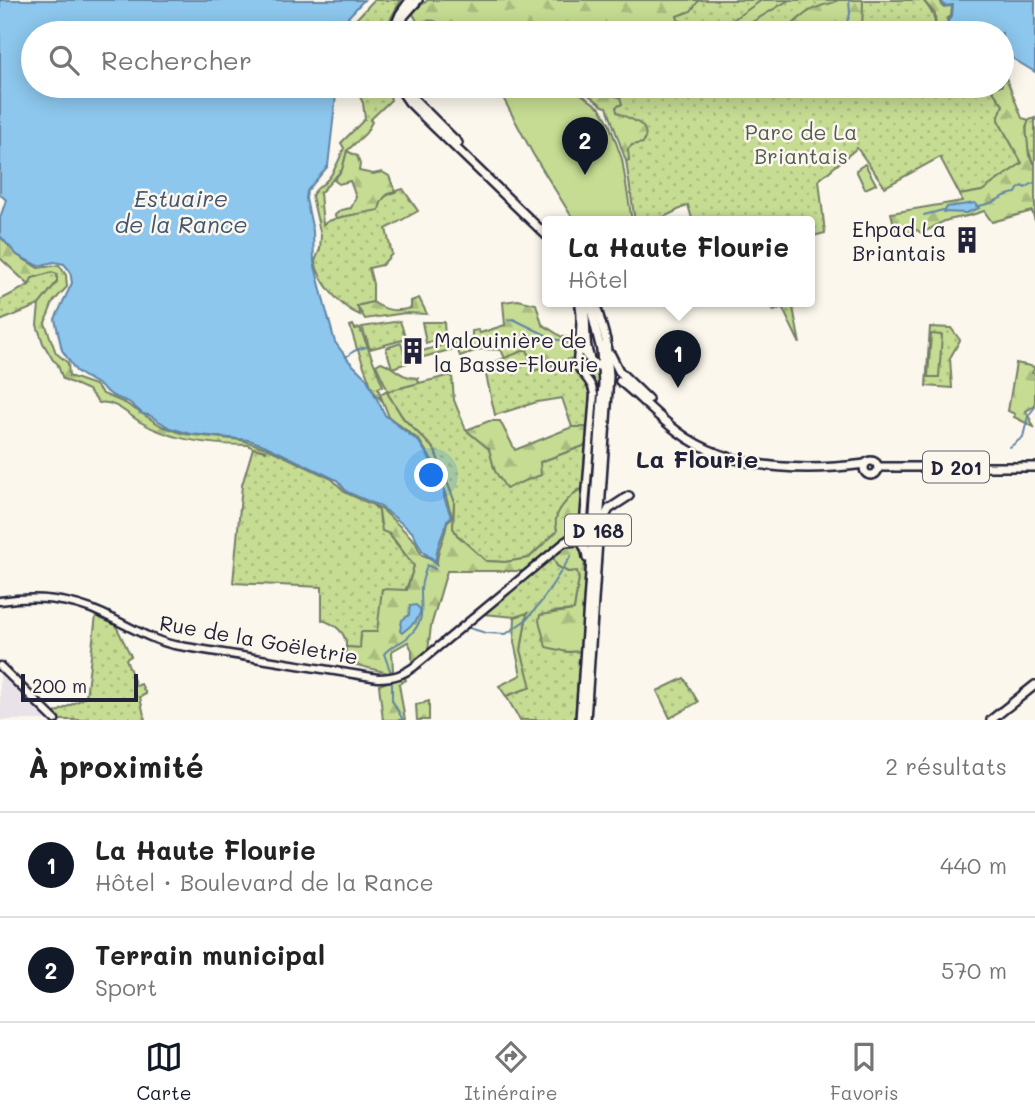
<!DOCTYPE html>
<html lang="fr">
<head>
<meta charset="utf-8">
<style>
  body { margin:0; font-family:Mali,sans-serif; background:#f2f2f2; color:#222 }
  .scale { position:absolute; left:21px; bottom:18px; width:117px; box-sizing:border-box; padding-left:7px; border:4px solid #22223b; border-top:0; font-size:19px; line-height:24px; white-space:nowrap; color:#22223b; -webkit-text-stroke:5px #fbf7ec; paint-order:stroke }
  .you { position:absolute; left:432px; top:476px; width:24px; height:24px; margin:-18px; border:5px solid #fff; border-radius:50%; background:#1a73e8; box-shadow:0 0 0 10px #1a73e833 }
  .badge { display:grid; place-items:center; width:46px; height:46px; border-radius:50%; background:#111827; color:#fff; font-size:23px; font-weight:700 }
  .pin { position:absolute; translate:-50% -58px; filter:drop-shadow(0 2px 4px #0008) }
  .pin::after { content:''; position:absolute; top:37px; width:24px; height:21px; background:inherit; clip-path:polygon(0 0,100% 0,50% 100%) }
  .popup { position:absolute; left:542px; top:216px; width:273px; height:91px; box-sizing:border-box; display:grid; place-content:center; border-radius:7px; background:#fff; filter:drop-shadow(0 2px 5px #0005); font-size:23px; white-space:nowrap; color:#767676 }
  .popup b { font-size:26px; color:#222 }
  .popup::after { content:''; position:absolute; left:50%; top:100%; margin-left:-14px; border:14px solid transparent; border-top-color:#fff }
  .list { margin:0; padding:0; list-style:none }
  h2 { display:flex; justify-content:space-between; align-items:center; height:91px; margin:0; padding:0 28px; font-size:30px }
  h2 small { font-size:23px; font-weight:400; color:#767676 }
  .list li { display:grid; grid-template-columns:46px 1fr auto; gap:21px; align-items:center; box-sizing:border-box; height:105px; padding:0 28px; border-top:2px solid #e0e0e0 }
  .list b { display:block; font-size:26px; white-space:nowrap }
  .list p { margin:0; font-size:23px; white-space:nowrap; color:#767676 }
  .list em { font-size:23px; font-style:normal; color:#767676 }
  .icon { flex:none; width:38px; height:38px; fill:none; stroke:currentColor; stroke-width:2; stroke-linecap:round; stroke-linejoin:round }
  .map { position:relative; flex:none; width:1035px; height:720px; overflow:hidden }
  .search { position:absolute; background:#fff; box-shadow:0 4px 18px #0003; left:21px; right:21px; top:21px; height:77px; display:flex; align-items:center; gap:18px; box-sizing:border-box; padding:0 24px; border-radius:38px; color:#767676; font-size:26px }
  .sheet { height:301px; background:#fff }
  nav { display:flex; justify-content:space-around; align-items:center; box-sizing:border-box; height:98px; border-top:2px solid #e0e0e0; background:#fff; font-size:19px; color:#767676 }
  nav a { display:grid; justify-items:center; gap:4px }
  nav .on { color:#111827 }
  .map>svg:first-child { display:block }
  .built { fill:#e9e2e9 }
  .grass { fill:url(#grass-dots); stroke:#747f66; stroke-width:2 }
  .forest { fill:url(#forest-firs); stroke:#747f66; stroke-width:2 }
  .pitch { fill:#c5dc92; stroke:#747f66; stroke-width:2 }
  .water { fill:#8dc7ed; stroke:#6285a6; stroke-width:2 }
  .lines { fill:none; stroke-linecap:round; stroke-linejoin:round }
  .stream { stroke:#6285a6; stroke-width:2 }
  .tertiary-casing { stroke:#22223b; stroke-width:11 }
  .primary-casing { stroke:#22223b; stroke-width:12 }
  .tertiary { stroke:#fbf7ec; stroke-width:6 }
  .primary { stroke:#fbf7ec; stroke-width:7 }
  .labels { text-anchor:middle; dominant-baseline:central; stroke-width:5; stroke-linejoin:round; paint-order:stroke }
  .shield { fill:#fbf7ec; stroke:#636270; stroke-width:2 }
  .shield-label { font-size:19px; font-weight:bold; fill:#22223b }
  .park-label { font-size:21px; fill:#535a55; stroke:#fbf7ec }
  .poi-label { font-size:21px; fill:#22223b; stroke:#fbf7ec; text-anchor:end }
  .street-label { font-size:21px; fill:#22223b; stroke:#fbf7ec }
  .water-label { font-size:23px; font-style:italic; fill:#425470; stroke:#fbf7ec }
  .quarter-label { font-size:24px; font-weight:bold; fill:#22223b; stroke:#fbf7ec }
</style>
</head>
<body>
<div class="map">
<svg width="1035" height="720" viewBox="0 0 1035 720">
  <defs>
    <pattern id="grass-dots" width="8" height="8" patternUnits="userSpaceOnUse" patternTransform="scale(1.75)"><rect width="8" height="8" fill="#c5dc92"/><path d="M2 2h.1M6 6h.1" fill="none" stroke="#a9bc7f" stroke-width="1.8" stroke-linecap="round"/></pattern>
    <pattern id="forest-firs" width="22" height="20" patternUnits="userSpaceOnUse" patternTransform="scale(1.75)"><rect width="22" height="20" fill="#c5dc92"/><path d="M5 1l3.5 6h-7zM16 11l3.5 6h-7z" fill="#a9bc7f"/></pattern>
  </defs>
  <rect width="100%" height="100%" fill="#fbf7ec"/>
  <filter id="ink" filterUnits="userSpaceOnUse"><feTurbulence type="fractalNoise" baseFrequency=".0143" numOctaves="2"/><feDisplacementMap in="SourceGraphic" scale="14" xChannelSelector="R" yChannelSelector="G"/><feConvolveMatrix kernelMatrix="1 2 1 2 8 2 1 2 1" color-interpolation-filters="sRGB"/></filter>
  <g filter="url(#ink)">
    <polygon class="built" points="0,671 15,682 52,720 0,720"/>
    <g class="grass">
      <polygon points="374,0 401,0 386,27 385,33 346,33 345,31"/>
      <path d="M 488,0 L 923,0 C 932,11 936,18 936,33 L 506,33 Z"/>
      <path d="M 355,86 L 388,86 L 391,100 L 370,120 L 372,122 L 366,133 L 347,151 L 342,170 L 320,193 L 323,225 C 331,218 339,218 348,215 C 368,208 385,194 403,189 L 418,211 L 386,229 L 392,254 L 382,265 L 369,268 L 373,284 L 373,302 L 357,306 L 360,315 C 340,307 319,282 315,261 L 320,249 L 321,236 L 312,196 C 316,187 322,186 328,179 C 335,171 340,158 344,148 L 341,143 L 365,119 L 363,103 Z"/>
      <polygon points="579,86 989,86 1003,105 998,120 1022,163 982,191 960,195 940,157 885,187 857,148 819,180 825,233 809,237 809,222 788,222 786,219 778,218 773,222 693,222 688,205 654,222 635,222 626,161 629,160 608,106"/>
      <path d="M 1035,118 L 1035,165 C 1028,155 1023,131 1029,120 Z"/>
      <polygon points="53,272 57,274 59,279 39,305 0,321 0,300 29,285 32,278"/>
      <polygon points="769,302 792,302 800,344 782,307 774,311"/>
      <polygon points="400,321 406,339 370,349 362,327"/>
      <polygon points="422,322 444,322 445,338 426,343"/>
      <polygon points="353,325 355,329 360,328 383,386 378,388 382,401 373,391 358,350 359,349 357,349 350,326"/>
      <polygon points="930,327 951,328 960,340 950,358 952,388 926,386"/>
      <polygon points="401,343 407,363 392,368 386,348"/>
      <polygon points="577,345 599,358 600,388 589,542 584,549 571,534 578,489 556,518 557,531 529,558 505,562 486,561 457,535 453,528 454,500 434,449 403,418 386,391 452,375 454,400 466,430 489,449 495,471 540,462 586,445 586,427 572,427 562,398 537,402 495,415 484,366 527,349 533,371"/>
      <path d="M 253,448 L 266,451 L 267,448 L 332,479 L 346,493 L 373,505 L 379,510 L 380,523 L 414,566 C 405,601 386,623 360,648 L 346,647 C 347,633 335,624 322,620 L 322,587 L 233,583 L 242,485 Z"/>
      <polygon points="553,556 557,566 568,572 578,570 579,579 574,610 552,612 567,652 580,651 575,720 520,720 506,696 530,687 521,650 527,614 515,617 483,614"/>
      <polygon points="96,615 115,624 131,656 126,659 136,686 141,684 146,694 140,697 145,720 58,720 53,714 86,697"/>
      <polygon points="684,678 698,702 670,718 657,691"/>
      <polygon points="429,701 429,720 417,720 416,705"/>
    </g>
    <g class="forest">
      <path d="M 428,0 L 699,0 L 691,11 L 677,16 L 678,20 L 687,23 L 686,33 L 448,33 C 438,20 434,18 418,23 L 412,12 Z"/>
      <polygon points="762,0 789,0 737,31 731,21"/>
      <path d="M 838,0 L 863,0 L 862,33 L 769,33 L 780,26 L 791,26 C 799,18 810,9 821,6 C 828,3 832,5 838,0 Z"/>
      <polygon points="923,0 940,0 943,7 952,6 951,16 947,19 948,28 954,33 936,33 935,14"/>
      <path d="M 1002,67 L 1003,74 L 1008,75 L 1005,75 L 1022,118 L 1029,120 L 1026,127 L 1029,156 L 1035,165 L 1035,221 L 1032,211 L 992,222 L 984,211 C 971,216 961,217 948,220 C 939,222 931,230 921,233 L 917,230 L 897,237 L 891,213 L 962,201 L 960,195 L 982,191 L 1022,163 L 998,120 L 1003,105 L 989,86 L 1002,86 Z"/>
      <path d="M 577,86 L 596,86 L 596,90 L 600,93 L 620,97 L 622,104 L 616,107 L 617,112 C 629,120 654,123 643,143 L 632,145 L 628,149 L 629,160 L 626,161 L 607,107 L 603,106 Z"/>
      <path d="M 347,151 L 357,156 L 360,164 L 359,171 L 373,174 L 382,172 L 389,176 L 395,191 C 385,194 381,200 379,210 L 336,218 L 335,215 L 341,210 L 351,208 L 356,197 L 350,181 L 339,184 L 334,180 L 342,170 Z"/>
      <path d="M 0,236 L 17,255 L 38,268 L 59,265 L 66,275 L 67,287 L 53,302 L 45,323 L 56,353 L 68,363 L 69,376 L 95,385 L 103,394 L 125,403 L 162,426 L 184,434 L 241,440 L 267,448 L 266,451 L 253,448 L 248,445 C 213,445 173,441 142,423 C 128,415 115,400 99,403 L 88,390 L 63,379 L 57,363 L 53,360 L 43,343 L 37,325 L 39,305 L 57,282 L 57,274 L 52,272 L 32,278 L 29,285 L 0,258 Z"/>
      <path d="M 419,298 L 427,314 L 405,313 L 365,319 L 357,306 L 373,302 C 386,311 395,312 411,308 L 411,301 Z"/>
      <polygon points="518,300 536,304 542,324 562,337 575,337 577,345 573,358 534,371 527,349 505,358 501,350 481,349 460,356 457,348 420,358 419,352 456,341 457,343 472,337 472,331 478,330 480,333 505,325 503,302"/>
      <path d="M 381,362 C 396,367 399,378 418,378 L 419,383 L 388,391 L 376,365 Z"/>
      <polygon points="1016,363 1035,367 1032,373 1035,374 1035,406 1026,411 1034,427 1014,417 1015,414 1008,411"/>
      <path d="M 386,391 L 403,418 L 434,449 L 454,500 L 453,528 L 457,535 L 486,561 L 505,562 L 529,558 L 557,531 C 557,527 555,523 556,519 C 558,508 574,491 584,488 L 579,525 L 571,534 L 584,549 L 585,579 L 580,651 L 567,652 L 546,647 L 539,621 L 540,615 L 574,610 L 579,579 L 577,571 L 568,572 L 557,566 L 553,557 L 529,575 L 525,571 L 447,571 L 431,626 L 428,651 L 412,664 L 412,650 L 408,642 L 392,651 L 393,671 L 388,673 L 345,662 L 346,647 L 360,648 L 361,632 L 377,632 L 382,589 L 407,590 L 414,566 L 390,534 L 382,531 L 379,511 L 373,505 L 383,510 L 415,541 L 421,554 L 437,563 C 437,547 446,537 447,522 L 452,517 L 438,470 L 419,440 L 389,417 L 380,394 Z"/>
      <polygon points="489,421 500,421 515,450 572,427 587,427 586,445 540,462 541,475 506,488 495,471 489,449 466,430"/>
      <polygon points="527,613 521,650 531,687 506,696 499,686 521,675 514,642 515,617"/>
      <polygon points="404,676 406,680 399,684 405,720 383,720 379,685"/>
    </g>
    <g class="pitch">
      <polygon points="512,86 570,86 600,108 609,123 622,159 632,221 575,222 533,154 502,96"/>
      <polygon points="865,164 876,184 865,189 856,170"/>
      <polygon points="931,334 942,335 939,377 928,377"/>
    </g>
    <g class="water">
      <path d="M 0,0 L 364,0 L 338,28 L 337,33 L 33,33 L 33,86 L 337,86 L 328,166 L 307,191 L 306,199 L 313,231 L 314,262 L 325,306 L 335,342 L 349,361 L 367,379 L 385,415 L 419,442 L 435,467 L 444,487 L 444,497 L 451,517 L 447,520 C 444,536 435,546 436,561 L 423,552 L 412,532 L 394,517 L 380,506 L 347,492 L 337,480 L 264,445 L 249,440 L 191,434 L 170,428 L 149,415 L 143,414 L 129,402 L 113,396 L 96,383 L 83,376 L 76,371 L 62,350 L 55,319 L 72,283 L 70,271 L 64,264 L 54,262 L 38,266 L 17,255 L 0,236 L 0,218 L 6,200 L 0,194 Z"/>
      <polygon points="942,0 1035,0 1035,72 1002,52 1002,33 952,32 949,28 948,20 952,17 953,5 944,6"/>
      <polygon points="975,203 979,208 966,213 944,212 947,207"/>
      <polygon points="416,605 420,609 420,613 416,621 402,633 400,631 402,620 409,615 410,606"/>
    </g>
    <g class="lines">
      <g class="stream">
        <polyline points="843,33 850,14 849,0"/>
        <path d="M 976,206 C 996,205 1001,194 1016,193 L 1018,189 L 1023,186 L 1025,188 L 1035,182"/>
        <polyline points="924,215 943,210"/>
        <polyline points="508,320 513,319 554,339 568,342 574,346"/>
        <polyline points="346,357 354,351 366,347"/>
        <polyline points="1010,447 1023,437 1028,416 1035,407"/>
        <polyline points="425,554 437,565"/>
        <polyline points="466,627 486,633 506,634 527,619 541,602 571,556"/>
        <path d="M 391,673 L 384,654 C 393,643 403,644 411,634 C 425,619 421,611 421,592 C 420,584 425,573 427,565 L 435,569"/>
        <polyline points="392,681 392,700 403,720"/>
      </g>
      <defs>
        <g id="tertiary">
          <path d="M 583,302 C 589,320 583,340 590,357"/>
          <path d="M 0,601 C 36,596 69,598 103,614 C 127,625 148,639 174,645 L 378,678 C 393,678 403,675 415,666 L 565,542 L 579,530 L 584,520 L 594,394 C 590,371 570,377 580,345"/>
          <polyline points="0,666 55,720"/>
        </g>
        <g id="primary">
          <polyline points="392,33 400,14 410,0"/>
          <polyline points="397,33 404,16 418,0"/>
          <polyline points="398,86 409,102 424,117 547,236"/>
          <polyline points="404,86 414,99 458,143"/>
          <path d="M 579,302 C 587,330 568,347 598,366"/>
          <polyline points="611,355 619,371 648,399"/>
          <path d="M 620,381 C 640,397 657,416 677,431 C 729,471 803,472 865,464"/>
          <circle cx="871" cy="468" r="7"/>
          <polyline points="878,467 1035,467"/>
          <polyline points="602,522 609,509 629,496"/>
          <path d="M 579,530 C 578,541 587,547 587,558"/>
          <polyline points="565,542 580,541"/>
          <polyline points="580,720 603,384 601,350 589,302"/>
          <polyline points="586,720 609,376 606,340 595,302"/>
          <polyline points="991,720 1035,685"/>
        </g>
      </defs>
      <use href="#tertiary" class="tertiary-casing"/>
      <use href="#primary" class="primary-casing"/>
      <use href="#tertiary" class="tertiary"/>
      <use href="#primary" class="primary"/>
    </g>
  </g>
  <defs>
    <symbol id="building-bare" viewBox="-9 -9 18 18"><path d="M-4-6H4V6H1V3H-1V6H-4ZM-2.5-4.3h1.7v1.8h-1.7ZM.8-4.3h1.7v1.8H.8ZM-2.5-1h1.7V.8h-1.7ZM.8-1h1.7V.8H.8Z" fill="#22223b" stroke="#fbf7ec" stroke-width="2.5" paint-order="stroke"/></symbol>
  </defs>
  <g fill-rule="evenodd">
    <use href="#building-bare" x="948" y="221" width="38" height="38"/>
    <use href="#building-bare" x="394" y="332" width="38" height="38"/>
  </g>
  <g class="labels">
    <g class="shield">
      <rect x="923" y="451.5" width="66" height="31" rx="5"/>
      <rect x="565" y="514.5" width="66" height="31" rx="5"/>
    </g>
    <g class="shield-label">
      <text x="956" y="467">D 201</text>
      <text x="598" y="530">D 168</text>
    </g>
    <g class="park-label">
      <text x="801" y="131">Parc de La<tspan x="801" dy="24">Briantais</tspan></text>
    </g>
    <g class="poi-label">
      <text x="946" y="228">Ehpad La<tspan x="946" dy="24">Briantais</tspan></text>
      <text x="434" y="339" text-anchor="start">Malouinière de<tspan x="434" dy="24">la Basse-Flourie</tspan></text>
    </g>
    <g class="street-label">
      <text transform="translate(259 639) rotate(10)">Rue de la Goëletrie</text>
    </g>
    <g class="water-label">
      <text x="181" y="198">Estuaire<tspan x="181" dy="26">de la Rance</tspan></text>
    </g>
    <g class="quarter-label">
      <text x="697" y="458">La Flourie</text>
    </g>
  </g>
</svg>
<div class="scale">200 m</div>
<div class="you"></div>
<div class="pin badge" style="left:678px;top:388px">1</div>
<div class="popup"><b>La Haute Flourie</b>Hôtel</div>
<div class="pin badge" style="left:585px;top:175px">2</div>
<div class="search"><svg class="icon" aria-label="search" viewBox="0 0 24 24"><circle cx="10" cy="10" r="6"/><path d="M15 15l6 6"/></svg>Rechercher</div>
</div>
<section class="sheet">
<h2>À proximité<small>2 résultats</small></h2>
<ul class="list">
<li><span class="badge">1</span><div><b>La Haute Flourie</b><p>Hôtel · Boulevard de la Rance</p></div><em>440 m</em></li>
<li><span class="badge">2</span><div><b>Terrain municipal</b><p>Sport</p></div><em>570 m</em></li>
</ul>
</section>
<nav>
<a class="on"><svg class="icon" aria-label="map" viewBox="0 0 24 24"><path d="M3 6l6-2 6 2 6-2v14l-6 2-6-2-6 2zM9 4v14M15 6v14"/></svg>Carte</a>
<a><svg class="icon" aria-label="directions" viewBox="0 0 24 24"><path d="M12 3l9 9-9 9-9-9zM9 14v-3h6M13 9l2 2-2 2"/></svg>Itinéraire</a>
<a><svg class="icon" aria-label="saved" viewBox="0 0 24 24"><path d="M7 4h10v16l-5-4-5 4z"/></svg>Favoris</a>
</nav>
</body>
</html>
